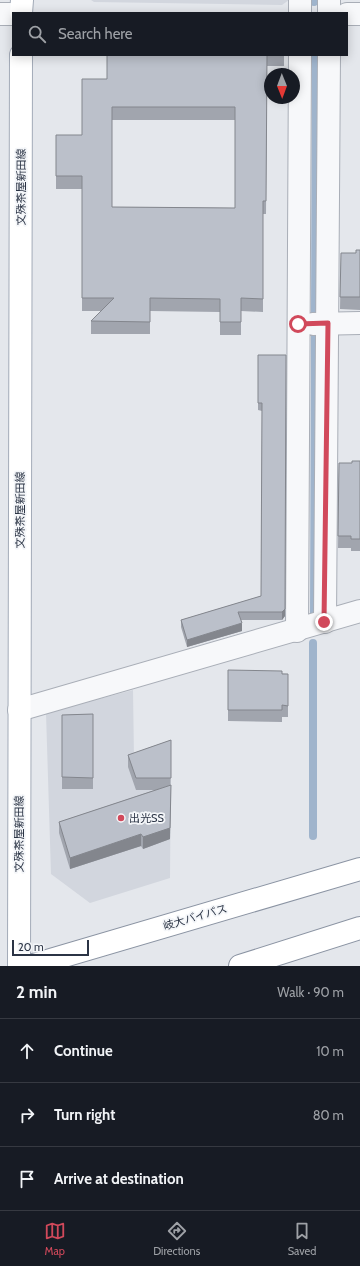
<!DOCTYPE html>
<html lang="en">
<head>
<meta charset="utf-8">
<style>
  body { margin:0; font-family:Cabin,"Noto Sans JP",sans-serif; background:#242831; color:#f1f3f6 }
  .compass { position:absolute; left:264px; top:68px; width:36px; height:36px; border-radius:50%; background:#171b24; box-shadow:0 2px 10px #0003; rotate:179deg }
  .scale { position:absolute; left:12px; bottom:10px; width:77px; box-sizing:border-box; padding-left:4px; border:2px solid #2b3445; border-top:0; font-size:11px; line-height:14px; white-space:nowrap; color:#2b3445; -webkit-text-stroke:3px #f4f6f9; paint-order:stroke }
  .stop { position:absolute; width:12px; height:12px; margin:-9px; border:3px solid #d1495b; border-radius:50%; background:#fff }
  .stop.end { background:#d1495b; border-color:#fff; box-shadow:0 1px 4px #0008 }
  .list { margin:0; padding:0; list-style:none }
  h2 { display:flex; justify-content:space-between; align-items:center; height:52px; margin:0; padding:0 16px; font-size:17px }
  h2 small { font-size:13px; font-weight:400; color:#9ea1a6 }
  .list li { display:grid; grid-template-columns:26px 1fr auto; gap:12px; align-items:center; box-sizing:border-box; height:64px; padding:0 16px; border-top:1px solid #363941 }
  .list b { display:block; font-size:15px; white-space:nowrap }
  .list em { font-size:13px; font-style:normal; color:#9ea1a6 }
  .icon { flex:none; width:22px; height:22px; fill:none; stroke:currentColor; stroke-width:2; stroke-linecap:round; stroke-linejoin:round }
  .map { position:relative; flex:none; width:360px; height:966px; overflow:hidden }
  .search { position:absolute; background:#171b24; box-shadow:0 2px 10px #0003; left:12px; right:12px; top:12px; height:44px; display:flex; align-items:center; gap:10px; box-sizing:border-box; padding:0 14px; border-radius:0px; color:#9ea1a6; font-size:15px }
  .sheet { height:244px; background:#171b24 }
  nav { display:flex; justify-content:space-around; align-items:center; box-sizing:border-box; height:56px; border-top:1px solid #363941; background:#171b24; font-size:11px; color:#9ea1a6 }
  nav a { display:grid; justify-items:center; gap:2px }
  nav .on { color:#d1495b }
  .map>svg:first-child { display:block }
  .built { fill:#d2d6de }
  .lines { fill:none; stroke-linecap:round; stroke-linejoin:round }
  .stream { stroke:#9fb4cc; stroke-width:8 }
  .minor-casing { stroke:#a9aeb7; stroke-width:24 }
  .major-casing { stroke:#a3abb8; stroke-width:24 }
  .highway-casing { stroke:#8b94a3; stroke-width:24 }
  .minor { stroke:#f7f8fa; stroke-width:22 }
  .major { stroke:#fff; stroke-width:22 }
  .highway { stroke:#fff; stroke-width:22 }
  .wall { fill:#a1a5ae; fill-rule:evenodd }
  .shaded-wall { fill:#83868d }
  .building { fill:#bbc0ca; stroke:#83868d; fill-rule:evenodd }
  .route { stroke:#d1495b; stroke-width:5 }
  .poi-dot { fill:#d1495b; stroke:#f4f6f9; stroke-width:1.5 }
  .labels { text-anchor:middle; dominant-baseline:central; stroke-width:3.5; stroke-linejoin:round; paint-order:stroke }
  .street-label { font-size:11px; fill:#2b3445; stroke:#f4f6f9 }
  .poi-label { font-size:11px; fill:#2b3445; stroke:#f4f6f9; text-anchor:start }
</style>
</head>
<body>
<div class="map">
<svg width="360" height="966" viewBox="0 0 360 966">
  <rect width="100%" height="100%" fill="#e4e7ec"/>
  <g class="built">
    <polygon points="91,0 289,0 282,5 94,2"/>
    <polygon points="133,690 134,759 171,752 170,878 90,903 51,874 46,713"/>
  </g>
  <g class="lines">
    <g class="stream">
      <polyline points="314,2 314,0"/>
      <polyline points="315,312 316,55"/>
      <polyline points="314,614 315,334"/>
      <polyline points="313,836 313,643"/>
    </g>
    <defs>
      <g id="minor">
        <polyline points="300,13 300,0"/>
        <polyline points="329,13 329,0"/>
        <polyline points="0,14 13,14"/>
        <polyline points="347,14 360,14"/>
        <polyline points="313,324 360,323"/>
        <polyline points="325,622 329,55"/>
        <polyline points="297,631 300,55"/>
        <polyline points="19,710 360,611"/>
      </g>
      <g id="major">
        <polyline points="21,13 22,0"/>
        <polyline points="19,966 21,55"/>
      </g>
      <g id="highway">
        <polyline points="30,966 360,869"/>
        <polyline points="240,966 360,928"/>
      </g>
    </defs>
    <use href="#minor" class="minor-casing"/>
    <use href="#major" class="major-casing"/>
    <use href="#highway" class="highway-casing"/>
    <use href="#minor" class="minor"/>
    <use href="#major" class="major"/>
    <use href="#highway" class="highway"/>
  </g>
  <g class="wall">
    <path d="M 107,55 L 284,55 L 284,66 L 267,66 L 266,214 L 263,214 L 263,312 L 241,311 L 241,335 L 220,335 L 220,312 L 150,311 L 150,334 L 91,334 L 91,321 L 102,311 L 82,311 L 82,189 L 56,189 L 56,135 L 82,135 L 107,79 ZM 112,120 L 235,120 L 235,208 L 112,207 Z"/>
    <polygon points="360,250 360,310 340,309 341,253 356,253"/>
    <polygon points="258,355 285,616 282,620 240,620 242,631 187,647 181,627 181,620 261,596 262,411 258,410"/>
    <polygon points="360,461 360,551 351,551 351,548 338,548 339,463 352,463"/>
    <polygon points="228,670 288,674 288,717 282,717 282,722 228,721"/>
    <polygon points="93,714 93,789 62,789 62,715"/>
    <polygon points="171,740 170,839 143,849 141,846 70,869 59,833 59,822 155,790 136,790 128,767 128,755"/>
  </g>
  <g class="shaded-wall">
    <polygon points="286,355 285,616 282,620 282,612"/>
    <polygon points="242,623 242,631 187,647 187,640"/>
    <polygon points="171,785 170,839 143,849 143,837"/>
    <polygon points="141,834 141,846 70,869 70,858"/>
  </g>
  <g class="building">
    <path d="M 107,55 L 267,55 L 266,201 L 263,201 L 263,299 L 241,298 L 241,322 L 220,322 L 220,299 L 150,298 L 150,322 L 91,321 L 114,298 L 82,298 L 82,176 L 56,176 L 56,135 L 82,135 L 82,79 L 107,79 ZM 112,107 L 235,107 L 235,208 L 112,207 Z"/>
    <polygon points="356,250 360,250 360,297 340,297 341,253 356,253"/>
    <polygon points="258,355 286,355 285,609 282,612 238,612 242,623 187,640 181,620 261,596 262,403 258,403"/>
    <polygon points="352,461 360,461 360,539 351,539 351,536 338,536 339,463 352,463"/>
    <polygon points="228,670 282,671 282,674 288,674 288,706 282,705 282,710 228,710"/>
    <polygon points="93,714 93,778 62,777 62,715"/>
    <polygon points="171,740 171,778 136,778 128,755"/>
    <polygon points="171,785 170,828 143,837 141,834 70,858 59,822"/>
  </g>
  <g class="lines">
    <polyline class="route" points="298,324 328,323 324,622"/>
  </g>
  <circle class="poi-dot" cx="121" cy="818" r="4"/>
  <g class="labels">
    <g class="street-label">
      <text transform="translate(21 187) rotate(-90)">文殊茶屋新田線</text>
      <text transform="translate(20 510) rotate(-90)">文殊茶屋新田線</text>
      <text transform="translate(19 834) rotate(-90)">文殊茶屋新田線</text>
      <text transform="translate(195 917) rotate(-16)">岐大バイパス</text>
    </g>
    <g class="poi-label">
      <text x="129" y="818">出光SS</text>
    </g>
  </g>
</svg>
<svg class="compass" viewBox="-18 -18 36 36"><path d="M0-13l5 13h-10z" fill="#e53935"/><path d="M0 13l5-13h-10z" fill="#9ea1a6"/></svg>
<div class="scale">20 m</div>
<div class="stop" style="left:298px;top:324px"></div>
<div class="stop end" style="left:324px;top:622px"></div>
<div class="search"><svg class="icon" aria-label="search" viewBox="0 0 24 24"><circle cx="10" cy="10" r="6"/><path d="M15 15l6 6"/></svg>Search here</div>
</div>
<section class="sheet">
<h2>2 min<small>Walk · 90 m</small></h2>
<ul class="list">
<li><svg class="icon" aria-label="ahead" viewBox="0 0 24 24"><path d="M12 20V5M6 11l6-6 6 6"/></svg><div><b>Continue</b></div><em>10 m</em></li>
<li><svg class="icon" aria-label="right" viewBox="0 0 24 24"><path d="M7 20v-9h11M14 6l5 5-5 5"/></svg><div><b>Turn right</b></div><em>80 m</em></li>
<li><svg class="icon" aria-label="arrive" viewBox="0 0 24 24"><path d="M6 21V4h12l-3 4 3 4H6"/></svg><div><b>Arrive at destination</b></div></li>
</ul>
</section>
<nav>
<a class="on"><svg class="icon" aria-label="map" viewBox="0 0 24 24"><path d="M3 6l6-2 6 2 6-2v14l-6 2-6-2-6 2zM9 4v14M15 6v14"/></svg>Map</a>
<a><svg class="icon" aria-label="directions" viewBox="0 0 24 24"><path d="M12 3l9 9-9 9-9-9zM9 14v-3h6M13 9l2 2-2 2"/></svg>Directions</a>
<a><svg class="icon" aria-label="saved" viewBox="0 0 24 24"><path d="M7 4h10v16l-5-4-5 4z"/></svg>Saved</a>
</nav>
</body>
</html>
